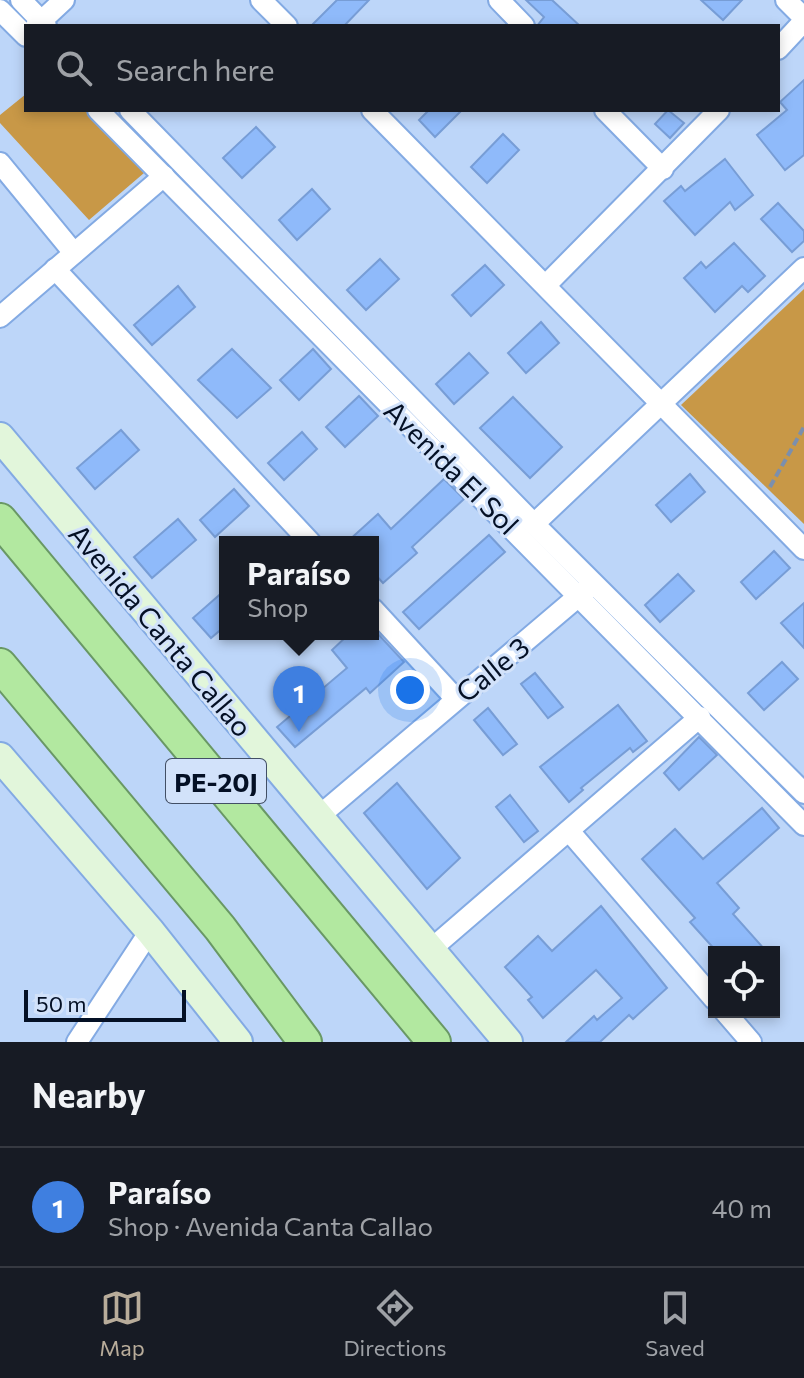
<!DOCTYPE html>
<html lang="en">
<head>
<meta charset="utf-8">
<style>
  body { margin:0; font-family:Commissioner,sans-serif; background:#242831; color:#f1f3f6 }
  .controls { position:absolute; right:24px; bottom:24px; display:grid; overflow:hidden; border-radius:0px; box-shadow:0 4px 12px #0003 }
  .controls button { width:72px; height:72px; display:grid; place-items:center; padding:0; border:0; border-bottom:2px solid #363941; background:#171b24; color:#f1f3f6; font:40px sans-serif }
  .scale { position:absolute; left:24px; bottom:20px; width:162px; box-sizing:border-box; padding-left:8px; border:4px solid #041025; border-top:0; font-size:22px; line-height:28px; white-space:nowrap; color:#041025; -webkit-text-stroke:6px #d2e2fa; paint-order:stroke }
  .you { position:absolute; left:410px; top:690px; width:28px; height:28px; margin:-20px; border:6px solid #fff; border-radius:50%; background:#1a73e8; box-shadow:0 0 0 12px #1a73e833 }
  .badge { display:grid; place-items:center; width:52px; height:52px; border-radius:50%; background:#b8ac9a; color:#fff; font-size:26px; font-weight:700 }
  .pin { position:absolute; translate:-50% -66px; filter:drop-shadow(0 2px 4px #0008) }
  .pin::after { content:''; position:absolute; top:42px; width:28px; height:24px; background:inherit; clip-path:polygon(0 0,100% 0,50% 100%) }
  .popup { position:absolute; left:219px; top:536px; width:160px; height:104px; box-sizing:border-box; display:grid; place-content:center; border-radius:0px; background:#171b24; filter:drop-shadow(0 2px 6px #0005); font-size:26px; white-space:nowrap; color:#9ea1a6 }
  .popup b { font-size:30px; color:#f1f3f6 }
  .popup::after { content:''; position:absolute; left:50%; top:100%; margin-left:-16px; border:16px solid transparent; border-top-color:#171b24 }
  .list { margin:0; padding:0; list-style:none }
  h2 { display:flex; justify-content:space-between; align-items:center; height:104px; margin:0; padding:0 32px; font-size:34px }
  h2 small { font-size:26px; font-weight:400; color:#9ea1a6 }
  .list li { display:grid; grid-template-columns:52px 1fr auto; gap:24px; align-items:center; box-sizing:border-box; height:120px; padding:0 32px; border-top:2px solid #363941 }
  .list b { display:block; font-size:30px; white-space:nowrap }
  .list p { margin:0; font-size:26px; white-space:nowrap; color:#9ea1a6 }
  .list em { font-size:26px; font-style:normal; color:#9ea1a6 }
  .icon { flex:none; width:44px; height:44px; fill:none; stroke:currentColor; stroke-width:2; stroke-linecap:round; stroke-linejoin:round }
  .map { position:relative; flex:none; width:804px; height:1042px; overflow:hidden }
  .search { position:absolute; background:#171b24; box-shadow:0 4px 12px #0003; left:24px; right:24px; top:24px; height:88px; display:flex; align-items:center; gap:20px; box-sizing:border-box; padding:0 28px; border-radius:0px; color:#9ea1a6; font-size:30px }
  .sheet { height:224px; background:#171b24 }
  nav { display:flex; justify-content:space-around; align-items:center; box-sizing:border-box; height:112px; border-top:2px solid #363941; background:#171b24; font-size:22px; color:#9ea1a6 }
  nav a { display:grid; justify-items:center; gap:4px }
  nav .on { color:#b8ac9a }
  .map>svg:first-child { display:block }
  .green { fill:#c89847 }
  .building { fill:#8fbafa; stroke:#779dd6; stroke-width:2 }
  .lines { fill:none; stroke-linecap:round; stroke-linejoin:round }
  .minor-casing { stroke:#83aae3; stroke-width:24 }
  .secondary-casing { stroke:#83aae3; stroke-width:32 }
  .trunk-casing { stroke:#699865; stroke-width:36 }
  .path { stroke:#7b8fad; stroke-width:4; stroke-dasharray:8 4; stroke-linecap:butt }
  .minor { stroke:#fff; stroke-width:20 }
  .secondary { stroke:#e2f6db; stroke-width:28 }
  .trunk { stroke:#b2e8a0; stroke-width:32 }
  .labels { text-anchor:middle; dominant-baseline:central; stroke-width:6; stroke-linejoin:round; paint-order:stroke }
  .shield { fill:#d2e2fa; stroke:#424f65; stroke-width:2 }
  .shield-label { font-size:26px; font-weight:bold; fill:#041025 }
  .street-label { font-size:28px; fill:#041025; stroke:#d2e2fa }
</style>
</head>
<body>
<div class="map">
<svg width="804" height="1042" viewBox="0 0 804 1042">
  <rect width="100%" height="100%" fill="#bdd6f9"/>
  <g class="green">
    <polygon points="26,94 26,110 87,110 144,173 89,220 0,123 0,115"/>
    <polygon points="804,289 804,524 681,405"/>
  </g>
  <g class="building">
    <polygon points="337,0 369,0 344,26 311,26"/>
    <polygon points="526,0 552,0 580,26 537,26 544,17"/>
    <polygon points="701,0 742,0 723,20"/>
    <polygon points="804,80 804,155 785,170 757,135 787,110 780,102"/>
    <polygon points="429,110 462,110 435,137 419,120"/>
    <polygon points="668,110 684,123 670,138 655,124"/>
    <polygon points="256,127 275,147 242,178 223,158"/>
    <polygon points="503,134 519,150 487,183 471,167"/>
    <polygon points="725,159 753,195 735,210 730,202 695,235 664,201 681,186 685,191"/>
    <polygon points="312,189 330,209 297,240 279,220"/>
    <polygon points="778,203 804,231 804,241 792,252 761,219"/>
    <polygon points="734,243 765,276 748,292 742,286 715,312 684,278 701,262 706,268"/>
    <polygon points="380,259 399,279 366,310 347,290"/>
    <polygon points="485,265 504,285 471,316 452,295"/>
    <polygon points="178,286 195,307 152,345 134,325"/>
    <polygon points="541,322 559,343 526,373 508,353"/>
    <polygon points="232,349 271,388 237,418 198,380"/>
    <polygon points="313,349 331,369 299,400 280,380"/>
    <polygon points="469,353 488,373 454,404 436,384"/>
    <polygon points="359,396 378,416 345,447 326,427"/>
    <polygon points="513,397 562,447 530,478 480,428"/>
    <polygon points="121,430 139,450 95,489 77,468"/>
    <polygon points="302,432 317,449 284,480 268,463"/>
    <polygon points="690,474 705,492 671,522 656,505"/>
    <polygon points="444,479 464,499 412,547 417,553 383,583 373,572 373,542 347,542 378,514 391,529"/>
    <polygon points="234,489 249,506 215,537 200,520"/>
    <polygon points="178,519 196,540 152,578 134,557"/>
    <polygon points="489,535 505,552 419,629 403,612"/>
    <polygon points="774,551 790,568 756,599 741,582"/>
    <polygon points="678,574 694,591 660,622 645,605"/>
    <polygon points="225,590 225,626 211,638 193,618"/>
    <polygon points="804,603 804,648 781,623"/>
    <polygon points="349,634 378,634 404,662 370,693 366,688 295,747 277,727 347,668 332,650"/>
    <polygon points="782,662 798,679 764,710 748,693"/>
    <polygon points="535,673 563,707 548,718 521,684"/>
    <polygon points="618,705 647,741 633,752 630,748 581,788 583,790 569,802 540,767"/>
    <polygon points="488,708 517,744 503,755 474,720"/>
    <polygon points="699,737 717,755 679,790 664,773"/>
    <polygon points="397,783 460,858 427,889 364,813"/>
    <polygon points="510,795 538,831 524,842 496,807"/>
    <polygon points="762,808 779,828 717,883 739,908 733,914 767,952 717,952 690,922 695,918 642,859 675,829 703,859"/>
    <polygon points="601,906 667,988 633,1019 629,1015 600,1042 566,1042 594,1016 597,1020 622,998 596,970 543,1018 528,1000 532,997 505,967 538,936 552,951"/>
  </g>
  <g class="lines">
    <defs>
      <g id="minor">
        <polyline points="21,0 46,26"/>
        <polyline points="261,0 287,26"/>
        <polyline points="499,0 524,26"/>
        <polyline points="786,0 804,18"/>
        <polyline points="0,10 26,36"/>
        <polyline points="36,26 64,0"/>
        <polyline points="778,49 804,21"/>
        <polyline points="98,110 804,825"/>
        <polyline points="130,110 534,524 804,793"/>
        <polyline points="372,110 804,549"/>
        <polyline points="605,110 663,169"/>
        <polyline points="0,163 74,253"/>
        <polyline points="55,269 310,542"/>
        <polyline points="547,284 719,110"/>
        <polyline points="0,317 164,176"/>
        <polyline points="534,524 804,268"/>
        <polyline points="373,609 455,698"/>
        <polyline points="318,817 587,589"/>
        <polyline points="570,832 714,999"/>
        <polyline points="430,950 700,717"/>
        <polyline points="725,1012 751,1042"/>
        <polyline points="77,1042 150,931"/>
      </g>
      <g id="secondary">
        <polyline points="0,437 508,1042"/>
        <polyline points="0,757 150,931 238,1042"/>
      </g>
      <g id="trunk">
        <polyline points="0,520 434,1042"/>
        <polyline points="0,665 220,928 305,1042"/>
      </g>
    </defs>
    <use href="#minor" class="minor-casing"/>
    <use href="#secondary" class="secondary-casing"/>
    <use href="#trunk" class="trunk-casing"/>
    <polyline class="path" points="770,487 804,427"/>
    <use href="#minor" class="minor"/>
    <use href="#secondary" class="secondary"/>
    <use href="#trunk" class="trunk"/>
  </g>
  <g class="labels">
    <rect class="shield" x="166" y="759" width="100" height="44" rx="6"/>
    <g class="shield-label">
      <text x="216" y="781">PE-20J</text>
    </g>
    <g class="street-label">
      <text transform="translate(452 467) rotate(45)">Avenida El Sol</text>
      <text transform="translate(161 630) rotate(50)">Avenida Canta Callao</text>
      <text transform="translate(492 669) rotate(-39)">Calle 3</text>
    </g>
  </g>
</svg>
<div class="controls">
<button><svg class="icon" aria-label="locate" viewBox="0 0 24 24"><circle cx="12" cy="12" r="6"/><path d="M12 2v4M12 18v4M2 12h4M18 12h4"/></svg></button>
</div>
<div class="scale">50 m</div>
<div class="you"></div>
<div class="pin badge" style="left:299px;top:732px;background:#3f7fe0">1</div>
<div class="popup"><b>Paraíso</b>Shop</div>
<div class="search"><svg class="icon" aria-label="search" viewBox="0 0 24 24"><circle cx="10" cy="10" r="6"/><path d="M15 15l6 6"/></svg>Search here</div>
</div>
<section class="sheet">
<h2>Nearby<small></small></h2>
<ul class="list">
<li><span class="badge" style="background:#3f7fe0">1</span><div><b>Paraíso</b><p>Shop · Avenida Canta Callao</p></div><em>40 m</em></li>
</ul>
</section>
<nav>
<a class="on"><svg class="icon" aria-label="map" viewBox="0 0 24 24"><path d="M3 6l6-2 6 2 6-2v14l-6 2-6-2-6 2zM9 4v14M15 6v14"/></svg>Map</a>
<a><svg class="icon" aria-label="directions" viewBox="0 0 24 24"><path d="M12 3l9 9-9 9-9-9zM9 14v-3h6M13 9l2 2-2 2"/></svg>Directions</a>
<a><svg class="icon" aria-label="saved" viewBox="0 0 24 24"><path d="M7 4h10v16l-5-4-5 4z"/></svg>Saved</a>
</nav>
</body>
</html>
